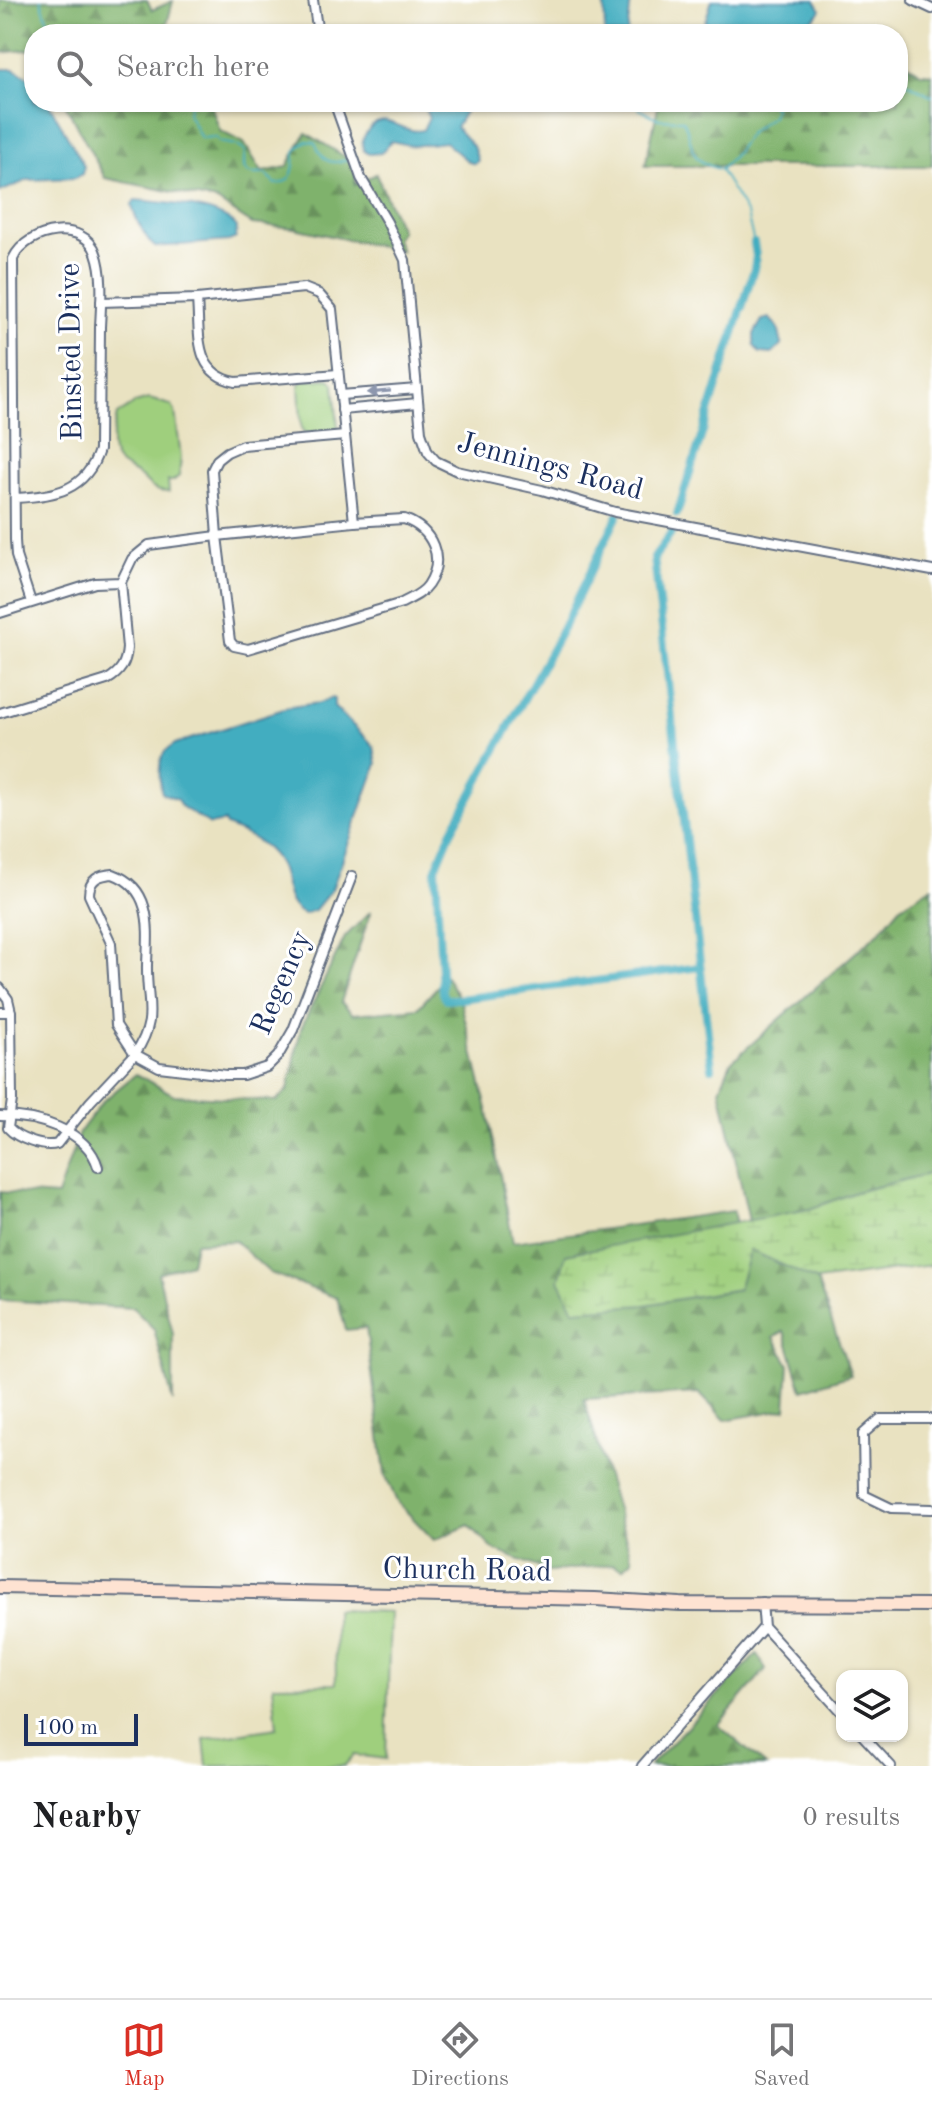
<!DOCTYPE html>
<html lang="en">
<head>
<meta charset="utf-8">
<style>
  body { margin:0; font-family:"Old Standard TT",serif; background:#f2f2f2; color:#202124 }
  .controls { position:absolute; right:24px; bottom:24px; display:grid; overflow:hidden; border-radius:16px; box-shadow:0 2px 6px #0004 }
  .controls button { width:72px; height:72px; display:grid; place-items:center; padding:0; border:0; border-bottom:2px solid #e0e0e0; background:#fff; color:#202124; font:40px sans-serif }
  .scale { position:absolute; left:24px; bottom:20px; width:114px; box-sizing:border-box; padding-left:8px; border:4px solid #1b2f5e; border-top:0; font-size:22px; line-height:28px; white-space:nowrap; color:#1b2f5e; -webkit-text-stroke:6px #fff; paint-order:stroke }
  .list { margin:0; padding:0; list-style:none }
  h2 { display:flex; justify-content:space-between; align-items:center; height:104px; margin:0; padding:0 32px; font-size:34px }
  h2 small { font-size:26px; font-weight:400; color:#757577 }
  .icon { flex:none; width:44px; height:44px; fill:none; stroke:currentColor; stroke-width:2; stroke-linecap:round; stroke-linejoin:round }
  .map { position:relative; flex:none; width:932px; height:1766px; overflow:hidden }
  .search { position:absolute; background:#fff; box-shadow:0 2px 6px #0004; left:24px; right:24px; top:24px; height:88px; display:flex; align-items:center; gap:20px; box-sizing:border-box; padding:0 28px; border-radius:32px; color:#757577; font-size:30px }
  .sheet { height:232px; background:#fff }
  nav { display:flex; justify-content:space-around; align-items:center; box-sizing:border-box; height:112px; border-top:2px solid #e0e0e0; background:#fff; font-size:22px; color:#757577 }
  nav a { display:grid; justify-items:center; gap:4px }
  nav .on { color:#d93025 }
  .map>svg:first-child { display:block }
  .green { fill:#9fcf7d; stroke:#5d7f6e; stroke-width:2 }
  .forest { fill:url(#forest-firs); stroke:#4d7065; stroke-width:2 }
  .wetland { fill:url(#wetland-marsh); stroke:#5d7f6e; stroke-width:2 }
  .water { fill:#42adc0; stroke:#2e6e8f; stroke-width:2 }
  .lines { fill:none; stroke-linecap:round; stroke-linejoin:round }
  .stream { stroke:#42adc0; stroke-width:2 }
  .canal { stroke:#42adc0; stroke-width:8 }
  .street-casing { stroke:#636e81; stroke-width:12 }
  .secondary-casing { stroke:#636e81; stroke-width:16 }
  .street { stroke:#fff; stroke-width:8 }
  .secondary { stroke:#fee3d2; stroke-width:12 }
  .oneway { fill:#8d97ae }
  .labels { text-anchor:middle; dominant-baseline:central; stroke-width:6; stroke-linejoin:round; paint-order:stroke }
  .street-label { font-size:30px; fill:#1b2f5e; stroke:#fff }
</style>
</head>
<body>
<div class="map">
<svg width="932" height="1766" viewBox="0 0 932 1766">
  <defs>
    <pattern id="forest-firs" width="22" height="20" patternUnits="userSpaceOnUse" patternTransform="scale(2)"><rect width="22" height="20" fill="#7fb26c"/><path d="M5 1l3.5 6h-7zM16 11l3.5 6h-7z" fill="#67915c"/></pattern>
    <pattern id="wetland-marsh" width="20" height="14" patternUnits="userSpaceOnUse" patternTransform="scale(2)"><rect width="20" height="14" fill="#9fcf7d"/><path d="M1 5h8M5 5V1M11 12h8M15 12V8" fill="none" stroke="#88b26e"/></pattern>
  </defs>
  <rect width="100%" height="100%" fill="#fff"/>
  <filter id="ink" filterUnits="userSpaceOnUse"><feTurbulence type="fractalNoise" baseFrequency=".0125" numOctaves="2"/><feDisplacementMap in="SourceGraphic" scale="16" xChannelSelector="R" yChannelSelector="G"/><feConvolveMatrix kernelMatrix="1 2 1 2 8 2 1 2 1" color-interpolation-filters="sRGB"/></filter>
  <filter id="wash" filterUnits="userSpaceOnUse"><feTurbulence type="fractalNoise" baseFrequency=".006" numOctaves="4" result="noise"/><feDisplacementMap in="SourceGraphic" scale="32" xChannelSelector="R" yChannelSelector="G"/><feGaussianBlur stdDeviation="1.8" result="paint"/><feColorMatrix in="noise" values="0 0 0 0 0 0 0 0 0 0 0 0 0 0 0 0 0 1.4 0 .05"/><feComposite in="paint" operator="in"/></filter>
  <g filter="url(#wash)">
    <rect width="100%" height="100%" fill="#e9e2c1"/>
    <g class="green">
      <polygon points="330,379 334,384 338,428 331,433 307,434 302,430 301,424 299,384 305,380"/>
      <path d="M 149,399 L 171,405 L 175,411 L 181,457 L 179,476 L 173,481 L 168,481 L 169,492 C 155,492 151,487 142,478 C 135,472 127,470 120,464 C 106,453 114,430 117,415 L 135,403 Z"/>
      <polygon points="335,1610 390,1612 386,1759 354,1755 344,1766 207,1766 204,1739 277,1728 273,1685 336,1684"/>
    </g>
    <g class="forest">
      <polygon points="0,0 147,0 152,10 173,1 165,32 161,34 34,34 34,49 0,53"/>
      <polygon points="898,59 921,73 932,74 932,166 645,166 659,102 898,102"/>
      <polygon points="64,102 210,102 220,131 244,143 262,172 287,167 306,133 357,164 355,185 376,174 401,230 396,239 401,251 294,228 252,224 217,201 105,178"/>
      <polygon points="932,886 932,1173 856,1192 811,1209 749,1221 720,1089 731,1062 880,931 900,907"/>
      <polygon points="371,911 341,1002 353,1014 418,1008 446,977 460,999 488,1113 513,1242 733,1211 736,1224 566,1254 574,1309 644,1305 738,1289 750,1249 817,1281 851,1375 802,1390 784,1331 774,1337 789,1365 786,1409 725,1420 699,1393 584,1399 632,1560 623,1568 613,1564 550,1572 494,1550 469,1525 434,1540 397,1502 385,1474 366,1328 346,1330 337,1298 270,1273 235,1241 195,1243 191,1263 158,1273 173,1334 173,1402 154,1329 133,1308 0,1300 0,1192 57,1196 79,1133 103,1101 136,1074 174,1095 276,1101 288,1090 301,1028 345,937"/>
      <polygon points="757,1654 766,1669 718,1725 766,1766 649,1766"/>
    </g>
    <polygon class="wetland" points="932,1173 932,1265 817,1281 750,1250 738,1289 644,1305 574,1310 559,1280 566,1254 810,1209 856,1192"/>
    <g class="water">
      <polygon points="604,0 631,0 627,34 605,34"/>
      <path d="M 712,0 L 815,0 L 821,10 C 803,40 732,34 701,34 Z"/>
      <polygon points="0,69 14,69 33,80 34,102 48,102 81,160 84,166 82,174 75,178 28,180 0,192"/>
      <path d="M 421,102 L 524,102 L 469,105 L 456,127 L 473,146 L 478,160 L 475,164 L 469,162 L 445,142 L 413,146 L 391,141 L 381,153 L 369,154 L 364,151 C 361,144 362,139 366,133 C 383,105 402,136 423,130 L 429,117 Z"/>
      <path d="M 136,200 C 162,202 221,206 237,227 L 236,238 L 229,241 L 155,247 C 147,241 132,213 132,204 Z"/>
      <polygon points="769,318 778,327 782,345 772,354 760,353 754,346 754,334 762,320"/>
      <path d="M 331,698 L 334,699 L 334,707 L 369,741 L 374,747 L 377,764 L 332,889 L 315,910 L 304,914 C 282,905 288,879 277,861 C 267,843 244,833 226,826 L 224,822 L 210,825 L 181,806 L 177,799 L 162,793 C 159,784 158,762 164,753 C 167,749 171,747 175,744 L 290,707 L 319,703 Z"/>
    </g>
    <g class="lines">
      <g class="stream">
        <polyline points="41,0 52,34"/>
        <polyline points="898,78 932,96"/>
        <path d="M 190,102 L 188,114 L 201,138 L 216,137 L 219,142 L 236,145 L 245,151 C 242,174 244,174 265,174 L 276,184 C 295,183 294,166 295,151 L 306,141 L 315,142 C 322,161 329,166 349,159"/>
        <path d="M 639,109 L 659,119 L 683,120 C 696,145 685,160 719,169"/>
        <polyline points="721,169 735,154 749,133 772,116 774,108 769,102"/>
        <polyline points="720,170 747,214 754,243"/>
      </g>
      <g class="canal">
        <polyline points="677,514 754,269 756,256 754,243"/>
        <polyline points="618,515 563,628 451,832 436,868 442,993 445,999 460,999 700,967"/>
        <polyline points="673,530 654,558 712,1068"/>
      </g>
    </g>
  </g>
  <g filter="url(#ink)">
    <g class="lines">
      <defs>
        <g id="street">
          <polyline points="313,0 318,34"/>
          <polyline points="913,0 932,9"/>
          <polyline points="334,102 361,178 387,222 405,260 421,432 428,452 436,461 457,471 542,490 615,512 932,571"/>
          <path d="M 197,299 C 200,334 193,374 236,382 L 338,374"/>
          <polyline points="101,302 197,299 304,288 319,294 332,309 354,522"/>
          <polyline points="341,395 417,389"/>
          <polyline points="342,410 418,403"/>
          <path d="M 16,498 C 54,496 86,491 99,450 C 99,409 100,368 100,327 C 101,304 104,275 96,253 C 85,220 28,227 13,259 L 15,540 L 16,556 L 31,602"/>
          <path d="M 404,519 C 432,529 446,558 428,585 C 422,594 411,598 402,603 L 248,649 L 234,646 L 230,641 L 217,536 L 354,522 Z"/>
          <polyline points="0,613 95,583 121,582 132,559 149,545 217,536 212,470 217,460 227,452 243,445 345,436"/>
          <path d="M 0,713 L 107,680 C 121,672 126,663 127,648 L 121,582"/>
          <path d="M 113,874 C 154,889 148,931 147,965 C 146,1005 159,1017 135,1054 L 116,1025 L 111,943 L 89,895 C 89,879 99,875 113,874 Z"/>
          <polyline points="0,988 8,999 11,1012 0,1012"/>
          <path d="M 11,1012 L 12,1100 L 8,1128 C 18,1139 43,1148 57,1144 L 90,1102 L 135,1054 L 159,1067 L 226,1075 L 243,1075 L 267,1067 L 278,1056 L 293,1030 L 352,876"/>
          <path d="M 0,1116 C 35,1116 87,1129 98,1167"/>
          <polyline points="932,1419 880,1419 863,1434 864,1495 891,1508 932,1509"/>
          <polyline points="762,1602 764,1627 842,1713"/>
          <polyline points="863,1736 891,1766"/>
          <polyline points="642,1766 764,1627"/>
        </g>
        <polyline id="secondary" points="0,1587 595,1599 680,1604 932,1605"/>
      </defs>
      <use href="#street" class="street-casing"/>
      <use href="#secondary" class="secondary-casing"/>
      <use href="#street" class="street"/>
      <use href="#secondary" class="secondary"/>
    </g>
    <defs><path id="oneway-solid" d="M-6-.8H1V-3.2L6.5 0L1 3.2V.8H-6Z" transform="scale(2)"/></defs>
    <use class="oneway" href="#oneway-solid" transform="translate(379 392) rotate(175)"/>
  </g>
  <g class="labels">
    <g class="street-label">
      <text transform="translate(72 352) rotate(-91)">Binsted Drive</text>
      <text transform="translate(550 467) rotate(15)">Jennings Road</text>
      <text transform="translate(282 983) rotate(-67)">Regency</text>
      <text transform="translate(467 1571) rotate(1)">Church Road</text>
    </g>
  </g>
</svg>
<div class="controls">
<button><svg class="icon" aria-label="layers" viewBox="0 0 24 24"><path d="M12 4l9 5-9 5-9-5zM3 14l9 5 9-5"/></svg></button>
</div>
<div class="scale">100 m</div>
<div class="search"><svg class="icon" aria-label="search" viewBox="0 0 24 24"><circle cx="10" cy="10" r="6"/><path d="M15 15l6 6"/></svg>Search here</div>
</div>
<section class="sheet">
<h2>Nearby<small>0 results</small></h2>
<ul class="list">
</ul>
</section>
<nav>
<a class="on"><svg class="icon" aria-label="map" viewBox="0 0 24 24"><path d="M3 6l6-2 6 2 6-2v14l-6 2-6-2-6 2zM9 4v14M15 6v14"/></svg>Map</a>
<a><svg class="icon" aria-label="directions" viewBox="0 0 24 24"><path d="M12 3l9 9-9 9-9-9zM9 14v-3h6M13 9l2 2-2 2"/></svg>Directions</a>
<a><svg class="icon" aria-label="saved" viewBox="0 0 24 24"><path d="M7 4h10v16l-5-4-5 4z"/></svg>Saved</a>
</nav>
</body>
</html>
